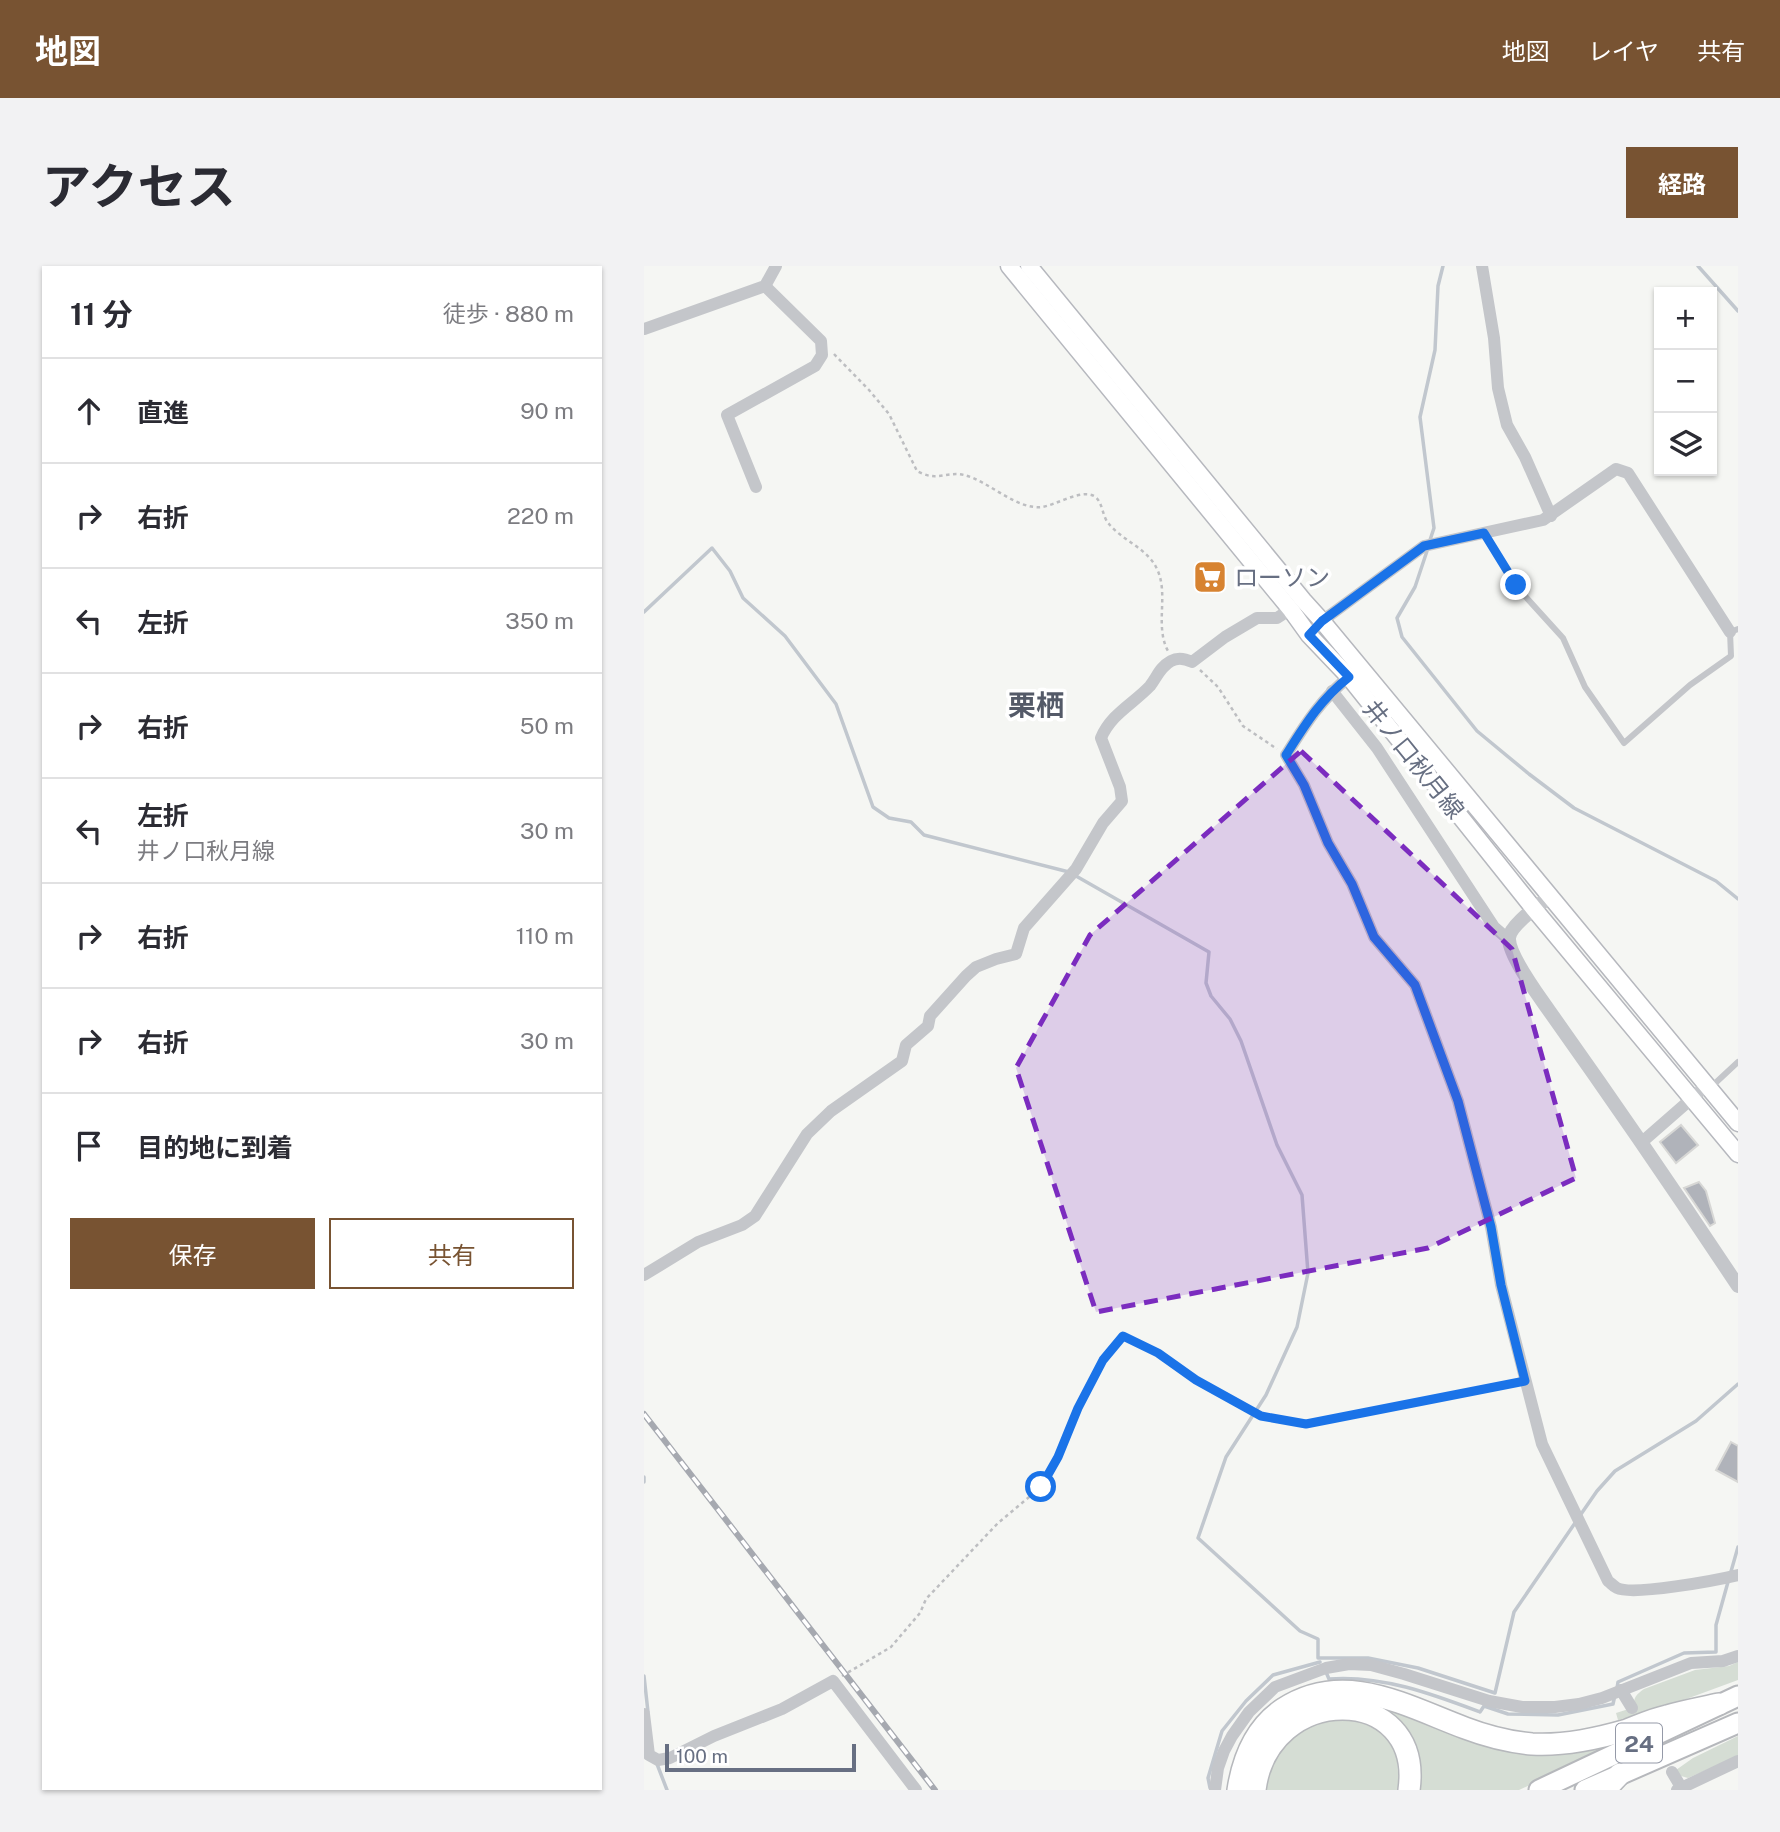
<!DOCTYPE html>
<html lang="ja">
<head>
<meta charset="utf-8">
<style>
  body { margin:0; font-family:"Public Sans","Noto Sans JP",sans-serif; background:#f2f2f3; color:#2b2b33 }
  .controls { position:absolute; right:21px; top:21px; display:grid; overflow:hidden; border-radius:0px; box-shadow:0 2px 5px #0004 }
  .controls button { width:63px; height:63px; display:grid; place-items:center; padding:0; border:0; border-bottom:2px solid #e1e1e2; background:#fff; color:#2b2b33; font:35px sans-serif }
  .scale { position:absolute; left:21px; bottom:18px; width:191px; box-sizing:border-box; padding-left:7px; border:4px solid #676f82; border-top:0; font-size:19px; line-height:24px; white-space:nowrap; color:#676f82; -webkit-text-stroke:5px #fff; paint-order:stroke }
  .stop { position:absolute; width:21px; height:21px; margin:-16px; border:5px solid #1a73e8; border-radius:50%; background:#fff }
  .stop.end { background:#1a73e8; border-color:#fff; box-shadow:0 2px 7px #0008 }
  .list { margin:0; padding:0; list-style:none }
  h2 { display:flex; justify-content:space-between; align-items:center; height:91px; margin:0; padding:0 28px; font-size:30px }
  h2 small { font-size:23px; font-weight:400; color:#7c7c81 }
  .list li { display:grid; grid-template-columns:46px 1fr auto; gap:21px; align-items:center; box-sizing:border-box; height:105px; padding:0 28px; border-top:2px solid #e1e1e2 }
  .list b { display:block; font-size:26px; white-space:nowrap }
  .list p { margin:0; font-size:23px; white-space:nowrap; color:#7c7c81 }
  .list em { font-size:23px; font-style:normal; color:#7c7c81 }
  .actions { display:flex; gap:14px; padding:21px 28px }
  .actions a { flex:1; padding:16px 0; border:2px solid #785332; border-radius:0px; text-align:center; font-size:24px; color:#785332 }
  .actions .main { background:#785332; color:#fff }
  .icon { flex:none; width:38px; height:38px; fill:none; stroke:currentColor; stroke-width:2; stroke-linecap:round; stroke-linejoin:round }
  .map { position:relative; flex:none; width:1094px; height:1524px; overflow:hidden; border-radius:0px }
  header { display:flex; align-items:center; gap:42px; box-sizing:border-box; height:98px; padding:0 35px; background:#785332; color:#fff }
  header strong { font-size:33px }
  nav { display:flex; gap:38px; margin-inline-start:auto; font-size:24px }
  .intro { display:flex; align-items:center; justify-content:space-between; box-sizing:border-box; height:168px; padding:0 42px }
  h1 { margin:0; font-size:49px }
  .button { padding:18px 32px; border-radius:0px; background:#785332; color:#fff; font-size:24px; font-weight:700 }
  main { display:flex; gap:42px; padding:0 42px }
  aside { flex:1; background:#fff; border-radius:0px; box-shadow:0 2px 5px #0004 }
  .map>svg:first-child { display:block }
  .green { fill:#d5ddd4 }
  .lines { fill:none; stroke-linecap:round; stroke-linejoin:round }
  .stream { stroke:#c1c7ce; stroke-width:3.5 }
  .building { fill:#b0b3ba; stroke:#d7d7d5; stroke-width:2 }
  .secondary-casing { stroke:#b6b8be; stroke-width:19 }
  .trunk-casing { stroke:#b6b8bc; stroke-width:23 }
  .motorway-casing { stroke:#b6b8bc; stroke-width:24 }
  .path { stroke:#bdbec1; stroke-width:2.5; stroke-dasharray:3.5 3.5; stroke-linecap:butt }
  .service { stroke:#c4c6ca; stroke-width:6 }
  .minor { stroke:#c4c6ca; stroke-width:12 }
  .tertiary { stroke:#c4c6ca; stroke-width:14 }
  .secondary { stroke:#fff; stroke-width:16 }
  .trunk { stroke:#fff; stroke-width:19 }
  .motorway { stroke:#fff; stroke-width:21 }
  .rail-casing { stroke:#a6a9b0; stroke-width:6 }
  .rail { stroke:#fff; stroke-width:3.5; stroke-dasharray:10; stroke-linecap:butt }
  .route { stroke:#1a73e8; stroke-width:9 }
  .marked { fill:#7b2cbf; fill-opacity:0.2; stroke:#7b2cbf; stroke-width:5; stroke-dasharray:14 9; stroke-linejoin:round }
  .labels { text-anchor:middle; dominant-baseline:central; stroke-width:7; stroke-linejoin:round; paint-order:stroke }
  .shield { fill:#fff; stroke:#959aa8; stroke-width:2 }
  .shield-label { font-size:23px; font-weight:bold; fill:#676f82 }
  .poi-label { font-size:24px; fill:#676f82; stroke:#fff; text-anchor:start }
  .street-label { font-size:24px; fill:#676f82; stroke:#fff }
  .quarter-label { font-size:28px; font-weight:bold; fill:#545a68; stroke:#fff }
</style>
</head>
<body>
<header>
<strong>地図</strong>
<nav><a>地図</a><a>レイヤ</a><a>共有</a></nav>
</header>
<div class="intro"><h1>アクセス</h1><a class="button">経路</a></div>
<main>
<aside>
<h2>11 分<small>徒歩 · 880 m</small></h2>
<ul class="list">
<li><svg class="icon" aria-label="ahead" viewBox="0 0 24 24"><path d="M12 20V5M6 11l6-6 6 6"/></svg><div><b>直進</b></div><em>90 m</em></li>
<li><svg class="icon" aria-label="right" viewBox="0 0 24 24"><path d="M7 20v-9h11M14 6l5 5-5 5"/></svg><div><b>右折</b></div><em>220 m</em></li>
<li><svg class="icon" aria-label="left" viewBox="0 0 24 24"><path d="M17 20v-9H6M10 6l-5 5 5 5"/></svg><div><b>左折</b></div><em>350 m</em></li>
<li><svg class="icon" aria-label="right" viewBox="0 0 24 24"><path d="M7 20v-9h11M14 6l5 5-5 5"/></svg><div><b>右折</b></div><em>50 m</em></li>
<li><svg class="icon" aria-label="left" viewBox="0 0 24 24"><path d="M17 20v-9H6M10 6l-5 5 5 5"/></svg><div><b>左折</b><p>井ノ口秋月線</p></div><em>30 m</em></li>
<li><svg class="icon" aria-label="right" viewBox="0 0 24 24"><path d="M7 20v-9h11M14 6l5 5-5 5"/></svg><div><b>右折</b></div><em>110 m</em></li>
<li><svg class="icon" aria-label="right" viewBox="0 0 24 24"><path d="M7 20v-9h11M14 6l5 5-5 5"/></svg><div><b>右折</b></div><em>30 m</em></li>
<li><svg class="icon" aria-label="arrive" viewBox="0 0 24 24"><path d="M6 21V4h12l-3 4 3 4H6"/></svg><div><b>目的地に到着</b></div></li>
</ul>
<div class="actions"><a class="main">保存</a><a>共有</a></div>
</aside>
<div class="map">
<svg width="1094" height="1524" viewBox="0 0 1094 1524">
  <rect width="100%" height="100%" fill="#f5f6f3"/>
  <g class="green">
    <path d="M 1094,1396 L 1094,1414 L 1007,1446 L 974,1454 L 972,1447 L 991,1441 C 988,1432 993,1428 1000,1423 L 1051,1404 L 1085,1400 Z"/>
    <polygon points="728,1437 837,1476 1004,1465 875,1524 771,1524 768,1485"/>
    <polygon points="679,1452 715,1454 737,1466 744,1474 753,1490 755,1524 617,1524 636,1478"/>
    <polygon points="1094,1470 1094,1490 1044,1512 1037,1510 1032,1504 1049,1492"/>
  </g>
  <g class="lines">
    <g class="stream">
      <polyline points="1054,0 1094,45"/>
      <polyline points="786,274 790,262 776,151 791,84 794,20 799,0"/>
      <polyline points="783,285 771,321 753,352 758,371 833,465 885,508 930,542 1072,615 1094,633"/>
      <polyline points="0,346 68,282 86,305 99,332 141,370 192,438 229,541 245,552 267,556 280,569 425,606"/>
      <polyline points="432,610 565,686 562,717 567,730 586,753 597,775 633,879 658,929 664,1007 653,1061 622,1129 582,1191 554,1272 656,1365 674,1373 674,1392 724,1392 774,1402 851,1427 870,1346 931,1257"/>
      <polyline points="0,1211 0,1216"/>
      <polyline points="935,1251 953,1225 971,1205 1052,1155 1094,1118"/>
      <polyline points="1086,1309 1094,1281"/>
      <path d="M 682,1406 L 685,1413 C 738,1409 788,1428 836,1446 L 840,1440 L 864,1448 L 914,1449 L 969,1438 L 971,1429"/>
      <polyline points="0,1410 4,1446"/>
      <polyline points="973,1422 974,1416 1040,1387 1072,1386 1072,1359 1084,1316"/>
      <polyline points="13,1498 23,1524"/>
      <polyline points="566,1522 564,1512 578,1465 602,1435 629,1409 676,1396"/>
    </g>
  </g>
  <g class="building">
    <polygon points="1037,859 1054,879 1032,897 1016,876"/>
    <polygon points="1055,916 1062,925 1071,957 1066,960 1040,922"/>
    <polygon points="1087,1176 1094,1180 1094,1216 1072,1204"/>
  </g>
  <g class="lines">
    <defs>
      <g id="secondary">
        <polyline points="365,0 647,344 665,369 705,411 890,643 1094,888"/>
        <polyline points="385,0 659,334 678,355 1094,857"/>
      </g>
      <g id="trunk">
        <polyline points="895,1524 1094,1430"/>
        <polyline points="941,1524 1094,1457"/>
      </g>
      <g id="motorway">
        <path d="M 594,1524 C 599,1492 611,1462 639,1443 C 700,1403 762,1440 821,1462 C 842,1470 866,1476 888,1478 C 920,1480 952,1473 983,1464 C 996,1459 1009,1453 1023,1450 C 1040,1445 1057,1442 1075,1438"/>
        <path d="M 611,1524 C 624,1416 780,1416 765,1524"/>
        <polyline points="961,1524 976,1508"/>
      </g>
    </defs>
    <use href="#secondary" class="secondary-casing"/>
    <use href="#trunk" class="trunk-casing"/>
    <use href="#motorway" class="motorway-casing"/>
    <g class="path">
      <path d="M 190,88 L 225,124 L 245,148 L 273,205 C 277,207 283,210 288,210 C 298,211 309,206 320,209 C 345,215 372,244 398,241 C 412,239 437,223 450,230 C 459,235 458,251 465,258 C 478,274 502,282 512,301 C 526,327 510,359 524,385"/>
      <polyline points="556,404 574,421 599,460 633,483"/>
      <polyline points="198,1410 247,1381 276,1347 282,1333 354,1257 397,1221 414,1191 434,1142 459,1094 479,1070 514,1087 552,1114 617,1150 662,1158 870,1117"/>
    </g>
    <g class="service">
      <polyline points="840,267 871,319 919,372 941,421 980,477 1046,419 1087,390 1086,366 1094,363"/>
      <polyline points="1066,822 1094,796"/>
    </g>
    <g class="minor">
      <polyline points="838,0 850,72 854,122 863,159 881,191 907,250"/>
      <polyline points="0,63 121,20 132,0"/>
      <polyline points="112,221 83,149 171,100 178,89 177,75 121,20"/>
      <polyline points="665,369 678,355 780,280 899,254 972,203 984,207 1086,366"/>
      <path d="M 705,411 C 676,434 661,459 642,489 L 660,519 L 684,577 L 708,618 L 730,671 L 771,719 L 814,835 L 847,961 L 857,1019 L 898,1178 L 964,1315 C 967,1317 969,1320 973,1322 C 989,1330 1073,1314 1094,1309"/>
      <polyline points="688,425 733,482 850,661 865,674"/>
      <polyline points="998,876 1062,820"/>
      <path d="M 0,1009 L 54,976 L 98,959 L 111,950 L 163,868 L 187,845 L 258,795 L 262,779 L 284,760 L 286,750 L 322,710 L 332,701 L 352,693 L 372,688 L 380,662 L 432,603 L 459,557 L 478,535 L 476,521 L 457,472 C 467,448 489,438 506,420 C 513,411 516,401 527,395 C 534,391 542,393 548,396 L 581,371 L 613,352 L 633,352 L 653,339"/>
      <polyline points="977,1424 988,1442"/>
      <polyline points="0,1448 5,1489 14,1494 26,1492 70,1470 138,1443 189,1415 272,1524"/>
      <polyline points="1028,1506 1037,1521"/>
      <polyline points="571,1524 574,1502 580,1485 588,1470 605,1446 631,1421 682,1402 705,1398 727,1399 760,1408 845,1435 878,1441 911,1441 935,1438 958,1432 1047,1397 1079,1395 1094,1390"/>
      <polyline points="1033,1524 1094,1495"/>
    </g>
    <path class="tertiary" d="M 905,631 C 894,640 866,659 865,672 C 864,689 895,730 906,746 C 970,836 1033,928 1094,1020"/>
    <use href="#secondary" class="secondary"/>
    <use href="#trunk" class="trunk"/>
    <use href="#motorway" class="motorway"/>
    <defs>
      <polyline id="rail" points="0,1148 291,1524"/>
    </defs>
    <use href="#rail" class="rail-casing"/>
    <use href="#rail" class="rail"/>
  </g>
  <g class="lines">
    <path class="route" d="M 397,1221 L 414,1191 L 434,1142 L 459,1094 L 479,1070 L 514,1087 L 552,1114 L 617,1150 L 662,1158 L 881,1115 L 857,1019 L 847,961 L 814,835 L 771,719 L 730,671 L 708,618 L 684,577 L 660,519 L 642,489 C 661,459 676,434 705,411 L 665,369 L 678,355 L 780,280 L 840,267 L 872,319"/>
  </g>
  <path class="marked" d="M 657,485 L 868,683 L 932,912 L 784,982 L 452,1046 L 372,802 L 446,669 Z"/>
  <defs>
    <symbol id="supermarket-square" viewBox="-11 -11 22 22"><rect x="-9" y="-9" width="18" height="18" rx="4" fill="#d78331" stroke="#fff"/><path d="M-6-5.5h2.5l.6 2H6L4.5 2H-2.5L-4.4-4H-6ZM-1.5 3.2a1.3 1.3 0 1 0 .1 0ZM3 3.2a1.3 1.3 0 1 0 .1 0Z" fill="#fff"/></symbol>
  </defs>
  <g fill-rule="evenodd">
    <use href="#supermarket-square" x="547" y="292" width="38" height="38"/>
  </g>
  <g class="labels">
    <rect class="shield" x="972" y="1457.5" width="46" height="39" rx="5"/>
    <g class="shield-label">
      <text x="995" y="1477">24</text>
    </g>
    <g class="poi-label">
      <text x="590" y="311">ローソン</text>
    </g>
    <g class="street-label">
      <text transform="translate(770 493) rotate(51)">井ノ口秋月線</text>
    </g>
    <g class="quarter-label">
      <text x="392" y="438">栗栖</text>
    </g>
  </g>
</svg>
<div class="controls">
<button>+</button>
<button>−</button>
<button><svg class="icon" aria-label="layers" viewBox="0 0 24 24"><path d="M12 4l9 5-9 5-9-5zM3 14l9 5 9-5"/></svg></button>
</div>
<div class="scale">100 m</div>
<div class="stop" style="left:397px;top:1221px"></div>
<div class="stop end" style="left:872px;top:319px"></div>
</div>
</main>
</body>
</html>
